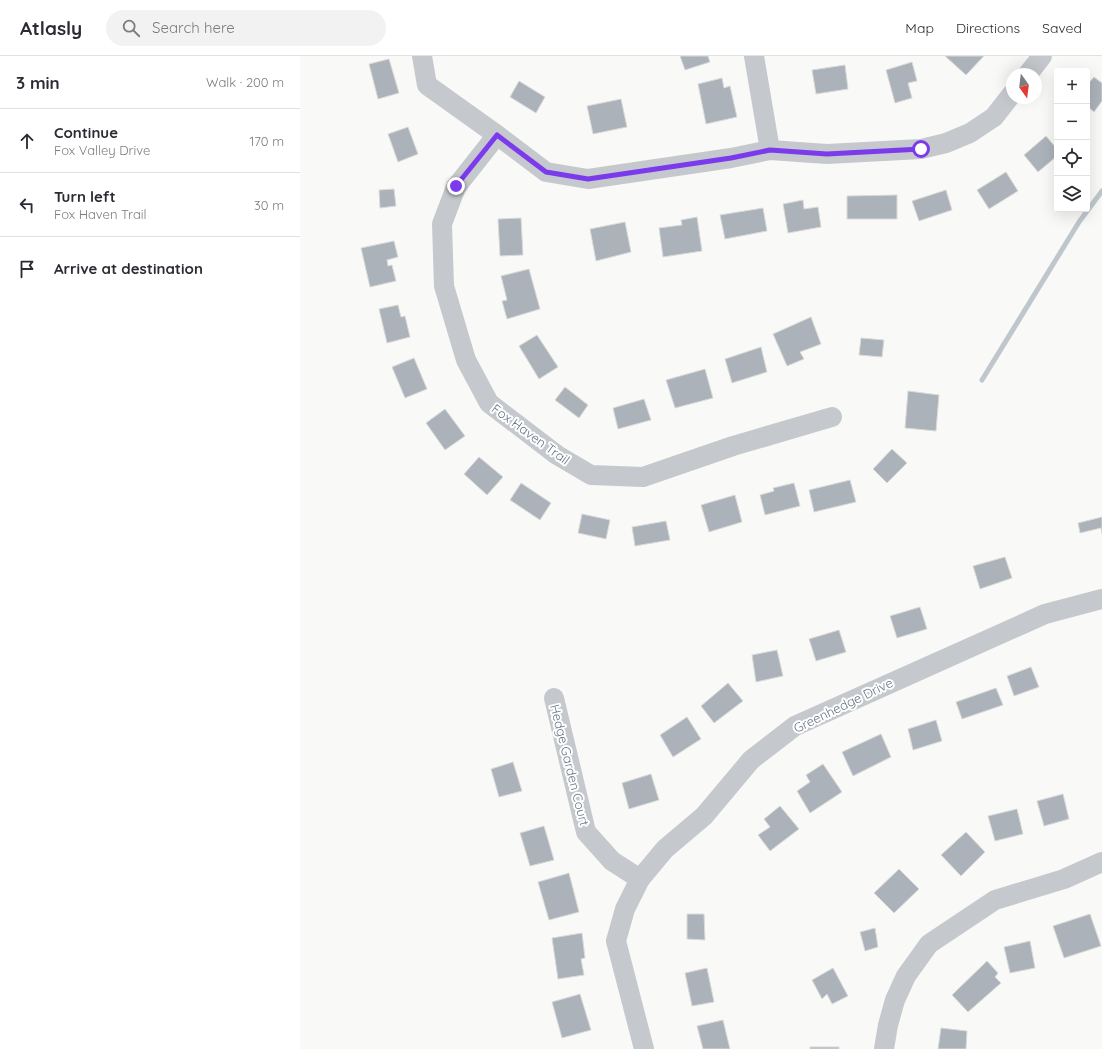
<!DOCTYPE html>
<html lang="en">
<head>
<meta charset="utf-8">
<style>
  body { margin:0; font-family:Quicksand,sans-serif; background:#f2f2f3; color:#2b2b33 }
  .controls { position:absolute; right:12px; top:12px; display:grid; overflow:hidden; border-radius:4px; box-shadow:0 4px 16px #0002 }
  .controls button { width:36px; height:36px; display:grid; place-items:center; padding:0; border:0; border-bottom:1px solid #e1e1e2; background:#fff; color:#2b2b33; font:20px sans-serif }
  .compass { position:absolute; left:706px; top:12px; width:36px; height:36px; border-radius:50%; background:#fff; box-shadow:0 4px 16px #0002; rotate:166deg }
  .stop { position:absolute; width:12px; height:12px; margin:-9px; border:3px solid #7c3aed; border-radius:50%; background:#fff }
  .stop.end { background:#7c3aed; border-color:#fff; box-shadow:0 1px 4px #0008 }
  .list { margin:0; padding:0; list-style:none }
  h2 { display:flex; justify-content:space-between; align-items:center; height:52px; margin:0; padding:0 16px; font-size:17px }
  h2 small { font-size:13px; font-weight:400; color:#7c7c81 }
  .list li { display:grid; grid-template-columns:26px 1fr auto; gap:12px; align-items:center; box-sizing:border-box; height:64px; padding:0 16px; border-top:1px solid #e1e1e2 }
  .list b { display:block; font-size:15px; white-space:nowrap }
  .list p { margin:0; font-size:13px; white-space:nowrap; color:#7c7c81 }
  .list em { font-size:13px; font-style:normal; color:#7c7c81 }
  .icon { flex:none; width:22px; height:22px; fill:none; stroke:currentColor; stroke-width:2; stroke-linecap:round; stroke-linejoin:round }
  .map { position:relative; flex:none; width:802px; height:993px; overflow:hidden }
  header { display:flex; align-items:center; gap:24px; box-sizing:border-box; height:56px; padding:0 20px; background:#fff; border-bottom:1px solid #e1e1e2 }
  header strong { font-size:19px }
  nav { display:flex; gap:22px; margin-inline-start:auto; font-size:14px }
  .search { width:280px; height:36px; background:#f2f2f3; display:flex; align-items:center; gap:10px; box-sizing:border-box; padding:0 14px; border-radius:22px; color:#7c7c81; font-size:15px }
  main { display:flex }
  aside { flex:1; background:#fff }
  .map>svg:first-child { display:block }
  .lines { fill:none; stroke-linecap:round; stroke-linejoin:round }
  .stream { stroke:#bfc7cd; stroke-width:5 }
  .building { fill:#abb2b9; stroke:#dadbd9 }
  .minor { stroke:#c5c8cc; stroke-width:20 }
  .route { stroke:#7c3aed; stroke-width:5 }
  .labels { text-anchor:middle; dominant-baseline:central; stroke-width:4; stroke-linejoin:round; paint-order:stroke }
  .street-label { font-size:13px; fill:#687587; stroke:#fff }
</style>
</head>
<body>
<header>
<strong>Atlasly</strong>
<div class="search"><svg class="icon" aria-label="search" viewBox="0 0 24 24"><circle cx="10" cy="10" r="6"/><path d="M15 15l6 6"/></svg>Search here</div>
<nav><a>Map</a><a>Directions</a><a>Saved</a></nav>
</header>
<main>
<aside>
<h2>3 min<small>Walk · 200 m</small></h2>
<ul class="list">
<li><svg class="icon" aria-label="ahead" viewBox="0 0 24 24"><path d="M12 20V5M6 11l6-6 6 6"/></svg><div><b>Continue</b><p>Fox Valley Drive</p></div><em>170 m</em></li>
<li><svg class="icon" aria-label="left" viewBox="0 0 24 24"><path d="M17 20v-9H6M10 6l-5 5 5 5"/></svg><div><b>Turn left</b><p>Fox Haven Trail</p></div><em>30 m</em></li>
<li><svg class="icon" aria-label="arrive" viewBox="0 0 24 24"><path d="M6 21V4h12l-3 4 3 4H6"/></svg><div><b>Arrive at destination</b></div></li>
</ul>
</aside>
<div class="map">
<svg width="802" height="993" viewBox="0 0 802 993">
  <rect width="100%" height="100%" fill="#f9f9f7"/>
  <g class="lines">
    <polyline class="stream" points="682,324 779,166 802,135"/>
  </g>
  <g class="building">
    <polygon points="380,0 408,0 410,6 385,14"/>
    <polygon points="645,0 684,0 666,19"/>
    <polygon points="89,3 99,37 78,43 69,8"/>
    <polygon points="612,6 617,25 608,27 612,42 595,47 586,14"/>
    <polygon points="545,9 548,33 516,38 512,14"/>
    <polygon points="794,21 802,27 802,45 794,56 787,50 787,29"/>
    <polygon points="422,22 424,32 430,30 437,61 406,68 398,28"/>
    <polygon points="219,25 245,41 236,57 210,41"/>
    <polygon points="321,43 327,71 293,78 287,50"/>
    <polygon points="108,71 118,98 98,106 88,78"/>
    <polygon points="746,80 757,93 757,100 738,116 724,99"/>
    <polygon points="706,116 718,135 689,153 677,134"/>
    <polygon points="94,133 96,150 80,152 79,134"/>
    <polygon points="646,134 652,154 619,165 612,145"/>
    <polygon points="597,139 597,163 547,163 547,140"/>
    <polygon points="503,144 504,153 518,151 521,171 488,177 483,148"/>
    <polygon points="463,152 467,175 425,183 420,159"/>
    <polygon points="397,161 402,195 363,201 359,172 382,169 381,164"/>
    <polygon points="221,162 223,199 200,200 198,163"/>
    <polygon points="325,166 331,196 296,205 290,173"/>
    <polygon points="94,185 98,201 87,204 88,210 92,209 96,225 70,231 61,192"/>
    <polygon points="229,213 240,253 207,263 202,245 207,244 201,220"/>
    <polygon points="98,249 101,261 105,260 110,281 87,287 79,253"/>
    <polygon points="511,261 521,288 500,296 504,303 487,310 473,278"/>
    <polygon points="237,279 258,311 239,323 219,290"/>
    <polygon points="561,282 584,284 582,301 559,299"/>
    <polygon points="461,291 467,316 432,327 425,303"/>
    <polygon points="114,302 127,333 105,342 92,311"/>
    <polygon points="405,313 413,342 375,352 366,324"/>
    <polygon points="265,331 288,349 279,362 255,344"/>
    <polygon points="608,335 639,339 636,375 605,372"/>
    <polygon points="344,343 351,364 318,373 313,352"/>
    <polygon points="145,353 165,380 145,394 126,367"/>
    <polygon points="592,393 607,407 587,427 573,413"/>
    <polygon points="179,401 203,421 187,439 164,418"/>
    <polygon points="550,424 556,446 514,456 509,434"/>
    <polygon points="221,427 251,447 240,464 210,444"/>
    <polygon points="494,427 500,450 465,459 460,439 474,435 473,432"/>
    <polygon points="435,439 442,466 409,476 401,449"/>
    <polygon points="282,458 310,464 306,483 278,477"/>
    <polygon points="802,461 802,478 801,472 780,477 778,467"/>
    <polygon points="366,465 370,484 335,490 332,471"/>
    <polygon points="705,501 712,522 680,533 673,510"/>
    <polygon points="620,551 627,573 597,582 590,560"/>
    <polygon points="539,574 546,596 516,605 509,583"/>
    <polygon points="477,594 483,620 456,626 452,599"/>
    <polygon points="731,611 739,631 714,640 707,620"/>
    <polygon points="428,627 443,645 414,667 401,650"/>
    <polygon points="696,632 703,649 662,663 656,646"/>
    <polygon points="387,661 401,683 373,701 360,679"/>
    <polygon points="636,664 642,685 613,694 608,673"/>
    <polygon points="581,678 591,701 553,720 542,696"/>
    <polygon points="213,706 222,735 199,741 191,713"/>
    <polygon points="523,708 542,736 510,757 497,735 510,726 506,719"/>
    <polygon points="351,718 359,744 329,753 322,727"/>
    <polygon points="763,738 769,763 744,770 737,745"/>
    <polygon points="480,750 499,773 470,795 458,779 470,771 464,763"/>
    <polygon points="717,753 723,778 695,785 688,760"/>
    <polygon points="244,770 254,804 230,810 220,777"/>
    <polygon points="666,776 685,796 661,820 641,799"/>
    <polygon points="599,813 619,833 594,857 574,837"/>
    <polygon points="269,817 279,856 249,864 238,826"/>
    <polygon points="387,858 404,858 405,884 387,883"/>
    <polygon points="790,858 801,890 764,902 753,870"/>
    <polygon points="575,872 578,891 565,895 560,876"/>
    <polygon points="282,877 285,902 281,903 284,919 258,923 252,882"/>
    <polygon points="730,885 735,912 710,917 704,891"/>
    <polygon points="687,905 698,917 695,921 701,927 668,956 652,939"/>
    <polygon points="407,912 414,946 392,950 385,917"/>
    <polygon points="533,912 548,940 532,948 527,938 522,943 512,924"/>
    <polygon points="280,938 291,974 262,982 252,946"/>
    <polygon points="423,964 430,993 403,993 397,970"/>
    <polygon points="641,972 667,975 666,993 638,993"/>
    <rect x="510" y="991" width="29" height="2"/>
  </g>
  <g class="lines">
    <g class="minor">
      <polyline points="122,0 127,29 197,79 246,116 288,123 431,102 470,94 527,98 621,93 646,87 670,77 694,61 712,38"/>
      <polyline points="454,0 470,94"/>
      <polyline points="728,18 742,0"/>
      <polyline points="197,79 156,131 142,168 144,230 166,304 189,347 257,399 291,419 343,421 433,390 532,361"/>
      <polyline points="254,642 286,776 312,805 340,823"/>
      <polyline points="344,993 316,885 325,853 340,823 365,793 404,760 451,704 495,670 745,558 802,543"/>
      <polyline points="584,993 588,969 595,944 606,920 629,888 695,844 764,823 802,806"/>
    </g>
  </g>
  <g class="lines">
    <polyline class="route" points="156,130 197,79 246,116 288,123 431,102 470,94 527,98 621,93"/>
  </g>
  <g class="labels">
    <g class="street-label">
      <text transform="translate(231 378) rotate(36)">Fox Haven Trail</text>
      <text transform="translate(543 649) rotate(-26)">Greenhedge Drive</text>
      <text transform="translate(270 709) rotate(76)">Hedge Garden Court</text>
    </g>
  </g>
</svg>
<div class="controls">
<button>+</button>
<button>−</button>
<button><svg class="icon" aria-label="locate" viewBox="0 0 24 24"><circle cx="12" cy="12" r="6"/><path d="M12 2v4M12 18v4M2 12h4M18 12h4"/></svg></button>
<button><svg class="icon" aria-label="layers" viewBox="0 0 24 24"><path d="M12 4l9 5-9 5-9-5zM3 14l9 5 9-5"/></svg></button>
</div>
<svg class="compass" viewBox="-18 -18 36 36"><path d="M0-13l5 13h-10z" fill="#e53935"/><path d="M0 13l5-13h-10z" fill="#7c7c81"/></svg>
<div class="stop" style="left:621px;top:93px"></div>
<div class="stop end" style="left:156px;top:130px"></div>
</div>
</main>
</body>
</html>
